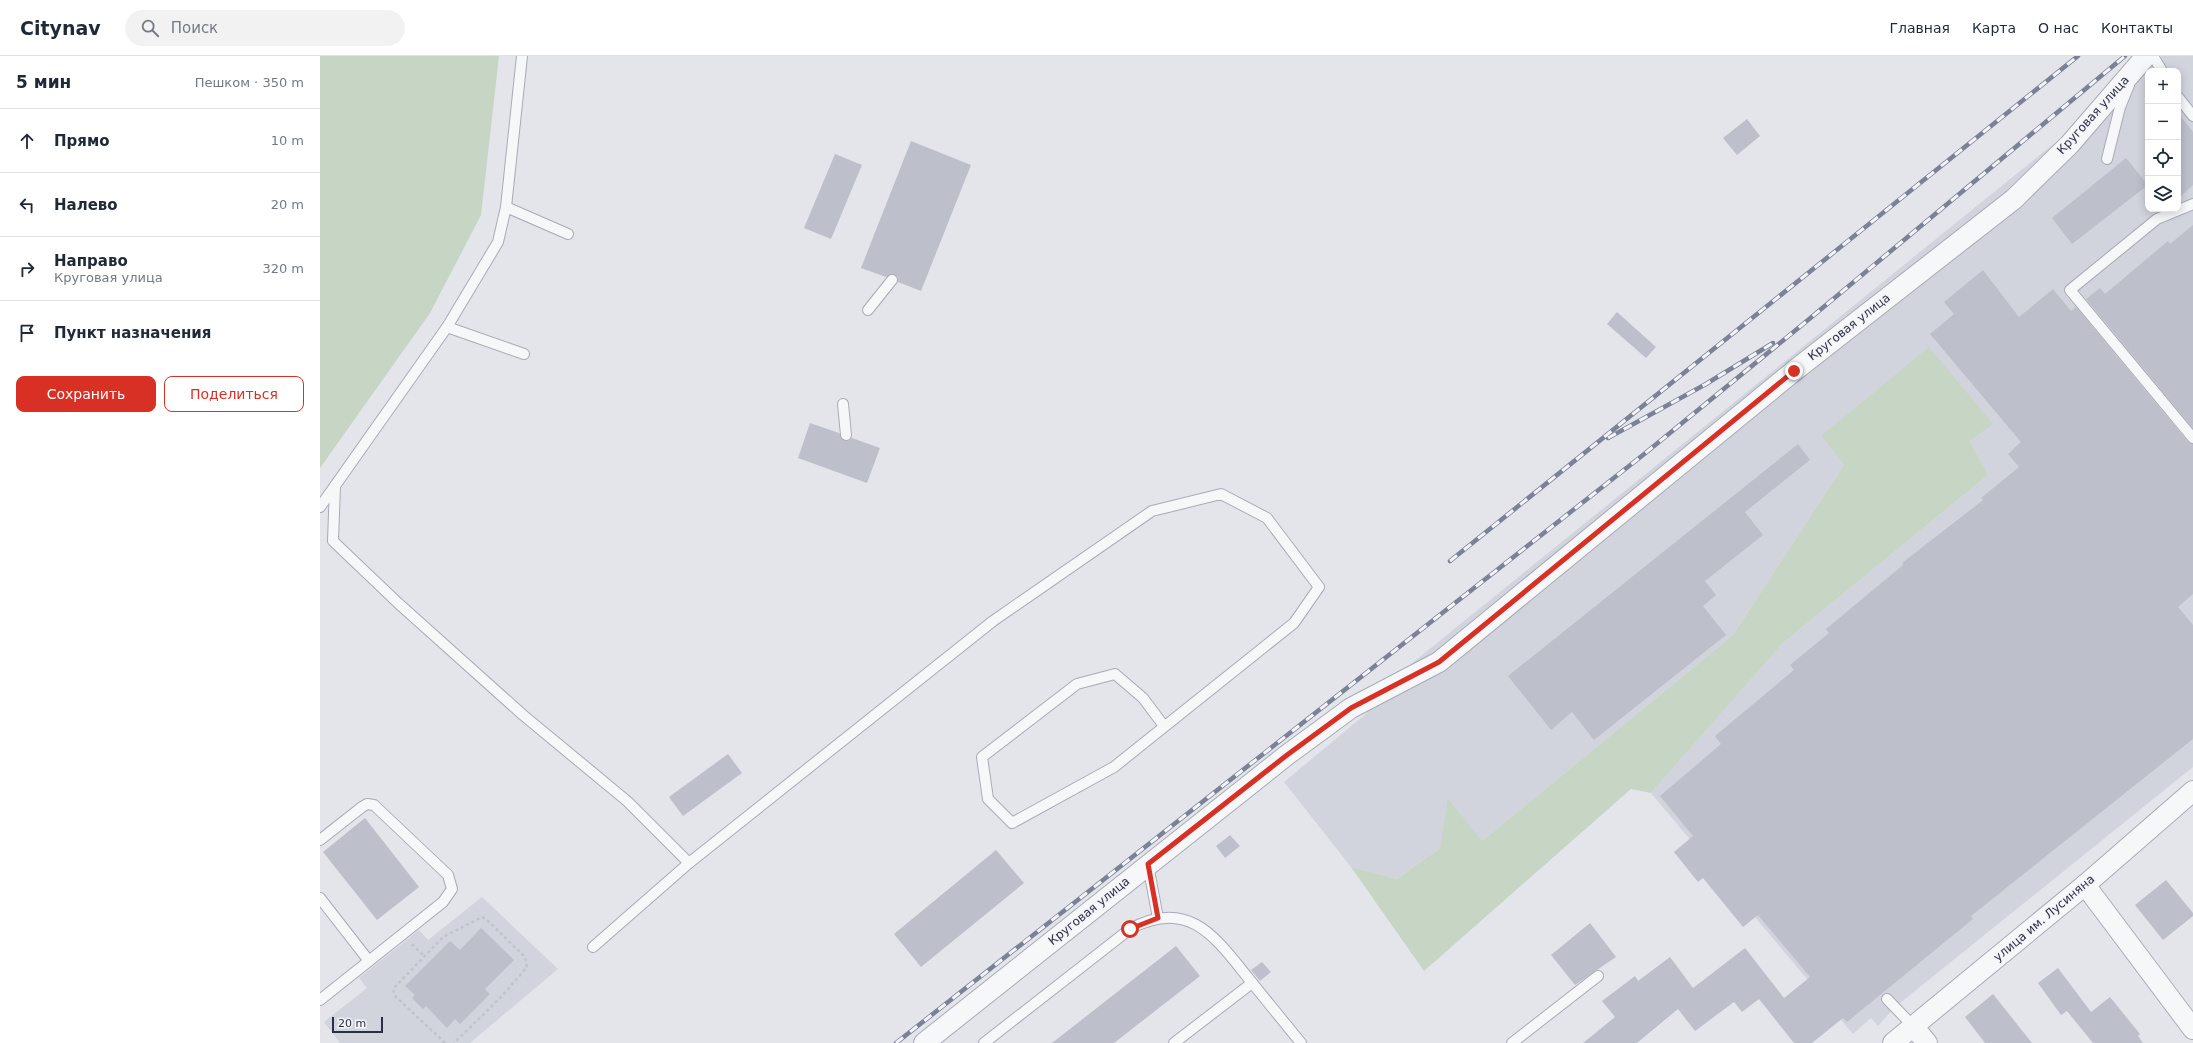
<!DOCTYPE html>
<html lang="ru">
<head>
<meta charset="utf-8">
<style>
  body { margin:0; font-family:"DejaVu Sans",sans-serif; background:#f2f2f3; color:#1f2937 }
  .controls { position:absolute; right:12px; top:12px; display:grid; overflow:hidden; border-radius:8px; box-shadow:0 2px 10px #0003 }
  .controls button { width:36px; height:36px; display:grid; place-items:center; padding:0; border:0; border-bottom:1px solid #e0e1e3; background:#fff; color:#1f2937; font:20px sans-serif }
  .scale { position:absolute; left:12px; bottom:10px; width:51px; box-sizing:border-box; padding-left:4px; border:2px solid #2a3044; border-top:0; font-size:11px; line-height:14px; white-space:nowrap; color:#2a3044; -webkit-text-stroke:3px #f3f4f8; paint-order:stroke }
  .stop { position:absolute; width:12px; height:12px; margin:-9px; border:3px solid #d93025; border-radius:50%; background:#fff }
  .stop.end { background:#d93025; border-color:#fff; box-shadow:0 1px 4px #0008 }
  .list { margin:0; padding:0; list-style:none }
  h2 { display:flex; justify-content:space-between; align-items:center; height:52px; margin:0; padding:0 16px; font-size:17px }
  h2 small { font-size:13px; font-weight:400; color:#747a83 }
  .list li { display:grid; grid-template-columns:26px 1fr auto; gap:12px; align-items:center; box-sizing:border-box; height:64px; padding:0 16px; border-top:1px solid #e0e1e3 }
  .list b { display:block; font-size:15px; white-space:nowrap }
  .list p { margin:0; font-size:13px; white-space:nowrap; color:#747a83 }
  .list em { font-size:13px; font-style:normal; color:#747a83 }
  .actions { display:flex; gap:8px; padding:12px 16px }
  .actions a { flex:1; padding:9px 0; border:1px solid #d93025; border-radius:8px; text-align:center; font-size:14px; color:#d93025 }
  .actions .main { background:#d93025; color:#fff }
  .icon { flex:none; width:22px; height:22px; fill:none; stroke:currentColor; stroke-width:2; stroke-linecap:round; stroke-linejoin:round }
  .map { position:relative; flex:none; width:1873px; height:987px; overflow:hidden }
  header { display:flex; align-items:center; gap:24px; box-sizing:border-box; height:56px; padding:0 20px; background:#fff; border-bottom:1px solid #e0e1e3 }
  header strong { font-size:19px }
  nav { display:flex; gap:22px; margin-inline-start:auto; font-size:14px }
  .search { width:280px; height:36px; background:#f2f2f3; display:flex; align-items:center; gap:10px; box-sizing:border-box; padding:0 14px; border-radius:22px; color:#747a83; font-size:15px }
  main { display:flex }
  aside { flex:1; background:#fff }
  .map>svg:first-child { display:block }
  .built { fill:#d1d4dd; fill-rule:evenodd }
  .green { fill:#c6d5c4 }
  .building { fill:#bdc0cb }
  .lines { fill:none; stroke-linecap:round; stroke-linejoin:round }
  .lane-casing { stroke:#a8abb6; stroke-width:12 }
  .street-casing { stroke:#a8abb6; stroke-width:22 }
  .path { stroke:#c1c3ca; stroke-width:2.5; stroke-dasharray:3 3; stroke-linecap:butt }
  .lane { stroke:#f6f7f9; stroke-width:10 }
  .street { stroke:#f6f7f9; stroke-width:20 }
  .rail-casing { stroke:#7c8295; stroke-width:4.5 }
  .rail { stroke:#f3f4f8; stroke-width:3; stroke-dasharray:9; stroke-linecap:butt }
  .route { stroke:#d93025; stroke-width:5 }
  .labels { text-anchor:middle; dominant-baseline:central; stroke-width:3; stroke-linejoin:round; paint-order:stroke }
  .street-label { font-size:12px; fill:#2a3044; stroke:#f3f4f8 }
</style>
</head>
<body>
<header>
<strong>Citynav</strong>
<div class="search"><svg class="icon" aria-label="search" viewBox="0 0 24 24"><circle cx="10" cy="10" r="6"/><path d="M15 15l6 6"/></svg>Поиск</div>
<nav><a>Главная</a><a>Карта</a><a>О нас</a><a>Контакты</a></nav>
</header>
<main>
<aside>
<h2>5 мин<small>Пешком · 350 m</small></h2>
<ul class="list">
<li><svg class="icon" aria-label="ahead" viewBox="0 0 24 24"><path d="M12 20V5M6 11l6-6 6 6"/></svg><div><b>Прямо</b></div><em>10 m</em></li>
<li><svg class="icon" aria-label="left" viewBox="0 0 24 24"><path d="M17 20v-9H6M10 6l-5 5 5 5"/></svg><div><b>Налево</b></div><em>20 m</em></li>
<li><svg class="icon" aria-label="right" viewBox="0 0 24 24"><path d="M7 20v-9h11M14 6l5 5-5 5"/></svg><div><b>Направо</b><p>Круговая улица</p></div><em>320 m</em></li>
<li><svg class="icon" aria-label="arrive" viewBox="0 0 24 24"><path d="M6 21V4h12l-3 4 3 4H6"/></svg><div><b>Пункт назначения</b></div></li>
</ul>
<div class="actions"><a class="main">Сохранить</a><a>Поделиться</a></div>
</aside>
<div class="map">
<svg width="1873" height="987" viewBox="0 0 1873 987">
  <rect width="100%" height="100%" fill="#e3e5eb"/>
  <g class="built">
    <path d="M 1842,0 L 1873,0 L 1873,711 L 1575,951 L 1558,970 L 1551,962 L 1533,978 L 1331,737 L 1463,587 L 1668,419 L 1650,385 L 1673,367 L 1501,380 L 1524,409 L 1413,579 L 1162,785 L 1120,792 L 1077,823 L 1031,811 L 964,726 L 1047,657 L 1049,642 ZM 1828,15 L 1858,15 L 1858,153 L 1828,153 Z"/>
    <polygon points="162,841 238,913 150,987 20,987 4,966 47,932 39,922 99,874 108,884"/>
  </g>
  <g class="green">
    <polygon points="0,0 179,0 161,159 110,257 0,412"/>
    <polygon points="1609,291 1673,368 1650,385 1668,419 1463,587 1331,737 1311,733 1104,915 1031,811 1077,823 1120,792 1128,743 1162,785 1413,579 1524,409 1501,380"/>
  </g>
  <g class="building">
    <polygon points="1858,57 1873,76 1873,129 1858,143"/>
    <polygon points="1427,63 1440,80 1417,99 1403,82"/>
    <polygon points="591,85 651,109 601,235 578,226 578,221 573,218 566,221 541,212"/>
    <polygon points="515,98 542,109 511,183 484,172"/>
    <polygon points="1806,102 1828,129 1752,188 1732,162"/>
    <polygon points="1873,169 1873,372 1766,243 1780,232 1785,238 1848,185 1850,188"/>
    <polygon points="1663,214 1699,261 1733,233 1751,255 1756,251 1868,386 1873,388 1873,538 1858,551 1873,569 1873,683 1651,860 1653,863 1527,966 1523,962 1492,987 1474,987 1439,943 1422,956 1414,946 1375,975 1358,953 1317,987 1263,987 1295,961 1282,945 1315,920 1318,925 1350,901 1373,932 1425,892 1464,942 1490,921 1438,859 1423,871 1383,822 1378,826 1354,796 1373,780 1340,740 1401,688 1395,680 1474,614 1470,609 1509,577 1506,573 1583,509 1582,507 1663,444 1661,442 1699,411 1688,398 1701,386 1610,278 1634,258 1624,246"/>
    <polygon points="1297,256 1336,291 1326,302 1287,268"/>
    <polygon points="490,367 519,377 524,385 529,384 532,382 560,392 547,427 478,402"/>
    <polygon points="1478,388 1490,404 1425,456 1443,479 1385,525 1396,539 1383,550 1406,579 1274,684 1252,656 1231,674 1188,620"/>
    <polygon points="408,698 422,717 363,760 349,741"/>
    <polygon points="45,762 99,831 57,864 3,796"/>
    <polygon points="910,779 920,790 905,802 896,790"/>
    <polygon points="676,794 704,827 601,911 574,878"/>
    <polygon points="1846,824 1873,857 1873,860 1843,884 1815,849"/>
    <polygon points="1270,867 1296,901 1255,929 1231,899"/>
    <polygon points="161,872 194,904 165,933 170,938 140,968 135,963 127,972 106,950 103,953 92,942 95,939 85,930 130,885 140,894"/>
    <polygon points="856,890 880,920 794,987 732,987"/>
    <polygon points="942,906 951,916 940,925 931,914"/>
    <polygon points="1738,912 1771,956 1790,941 1820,978 1818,980 1823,987 1773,987 1747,955 1741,959 1718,927"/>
    <polygon points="1673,938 1712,987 1665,987 1645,961"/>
  </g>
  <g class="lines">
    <defs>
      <g id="lane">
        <polyline points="1833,0 1842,15"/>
        <polyline points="1858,41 1873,60"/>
        <polyline points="1787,103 1800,51 1809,29"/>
        <polyline points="1873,148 1837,163 1750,234 1873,382"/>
        <polyline points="186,151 248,178"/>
        <polyline points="548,254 572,224"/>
        <polyline points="127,271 204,298"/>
        <polyline points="523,348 526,379"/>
        <polyline points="15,430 13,485 78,547 203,659 307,745 369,807"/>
        <polyline points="0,451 127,271 178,186 186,151 202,0"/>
        <polyline points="0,784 42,751 47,748 54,749 128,819 132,833 123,846 0,944"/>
        <polyline points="828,809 838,862"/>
        <polyline points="0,842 49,905"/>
        <polyline points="273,891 369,807 673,565 832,455 901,438 947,462 999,531 974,567 794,711 692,767 668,743 662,701 757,628 795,618 823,642 844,670"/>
        <polyline points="1567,943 1593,970"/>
        <path d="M 664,987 L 810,873 C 869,841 896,882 929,923 C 946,944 964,966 981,987"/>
        <polyline points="854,987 932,927"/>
        <polyline points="1192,987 1278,920"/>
      </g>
      <g id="street">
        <polyline points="1765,829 1873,973"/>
        <polyline points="1593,970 1607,987"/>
        <polyline points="604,987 967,699 1031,652 1119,606 1474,315 1694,143 1750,88 1826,0"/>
        <polyline points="1573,987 1765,829 1873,735"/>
      </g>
    </defs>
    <use href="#lane" class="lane-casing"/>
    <use href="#street" class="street-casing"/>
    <g class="path">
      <polyline points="92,888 104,900"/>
      <polyline points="125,987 75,940 73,933 123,881 162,861 166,863 205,901 207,911 182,940 134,987"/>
    </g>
    <use href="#lane" class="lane"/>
    <use href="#street" class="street"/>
    <defs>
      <g id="rail">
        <polyline points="1288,382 1386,328 1453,287"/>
        <polyline points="1130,505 1758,0"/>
        <polyline points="576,987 1323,399 1482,269 1805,0"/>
      </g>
    </defs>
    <use href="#rail" class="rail-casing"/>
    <use href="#rail" class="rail"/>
  </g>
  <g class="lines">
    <polyline class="route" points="810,873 838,862 828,808 967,699 1031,652 1119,606 1474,315"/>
  </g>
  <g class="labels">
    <g class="street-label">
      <text transform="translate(1773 59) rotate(-48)">Круговая улица</text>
      <text transform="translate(1529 271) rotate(-38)">Круговая улица</text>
      <text transform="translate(769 855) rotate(-39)">Круговая улица</text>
      <text transform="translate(1724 862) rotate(-40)">улица им. Лусиняна</text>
    </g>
  </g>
</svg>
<div class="controls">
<button>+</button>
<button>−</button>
<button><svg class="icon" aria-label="locate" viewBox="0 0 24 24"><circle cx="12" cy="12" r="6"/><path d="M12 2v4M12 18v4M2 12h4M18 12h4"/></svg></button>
<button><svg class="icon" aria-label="layers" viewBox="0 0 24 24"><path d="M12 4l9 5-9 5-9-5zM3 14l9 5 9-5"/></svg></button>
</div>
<div class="scale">20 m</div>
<div class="stop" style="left:810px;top:873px"></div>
<div class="stop end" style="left:1474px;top:315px"></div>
</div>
</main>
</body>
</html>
